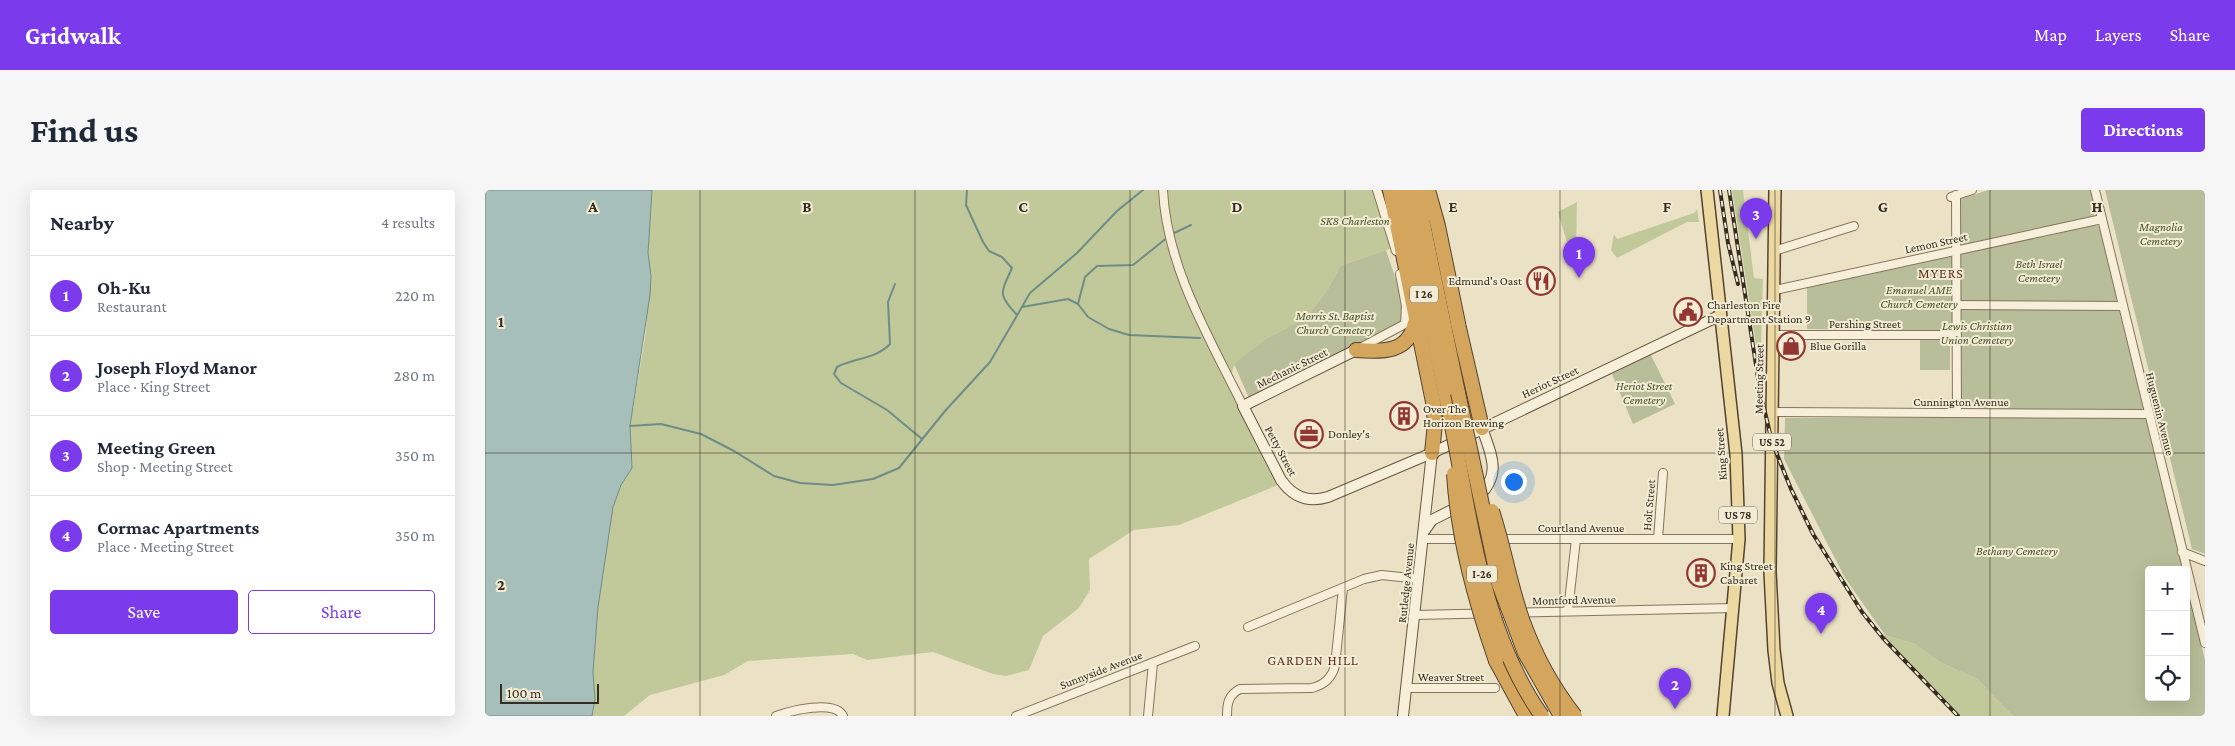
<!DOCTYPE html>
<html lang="en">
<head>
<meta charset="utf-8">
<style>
  body { margin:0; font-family:"Crimson Pro",serif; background:#f6f6f7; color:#1f2937 }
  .controls { position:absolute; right:15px; bottom:15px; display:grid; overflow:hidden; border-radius:5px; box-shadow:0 5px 20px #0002 }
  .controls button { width:45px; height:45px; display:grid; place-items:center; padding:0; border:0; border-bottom:1px solid #e0e1e3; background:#fff; color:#1f2937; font:25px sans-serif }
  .scale { position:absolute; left:15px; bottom:12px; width:99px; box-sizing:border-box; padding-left:5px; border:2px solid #372c20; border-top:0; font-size:14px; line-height:18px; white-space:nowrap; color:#372c20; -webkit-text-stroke:4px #f3ecd5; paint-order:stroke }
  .you { position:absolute; left:1028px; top:291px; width:18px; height:18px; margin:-12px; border:4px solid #fff; border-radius:50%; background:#1a73e8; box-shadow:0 0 0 8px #1a73e833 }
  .badge { display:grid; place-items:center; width:32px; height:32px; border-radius:50%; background:#7c3aed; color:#fff; font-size:16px; font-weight:700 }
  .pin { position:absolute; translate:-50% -41px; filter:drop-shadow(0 1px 2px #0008) }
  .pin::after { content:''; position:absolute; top:26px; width:18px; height:15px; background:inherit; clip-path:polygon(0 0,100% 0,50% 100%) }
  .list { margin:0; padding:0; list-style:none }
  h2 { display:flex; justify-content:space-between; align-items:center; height:65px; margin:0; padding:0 20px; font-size:21px }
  h2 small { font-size:16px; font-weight:400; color:#747a83 }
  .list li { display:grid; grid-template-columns:32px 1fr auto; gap:15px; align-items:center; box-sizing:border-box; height:80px; padding:0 20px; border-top:1px solid #e0e1e3 }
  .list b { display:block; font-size:19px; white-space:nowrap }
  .list p { margin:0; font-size:16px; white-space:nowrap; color:#747a83 }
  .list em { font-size:16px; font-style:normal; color:#747a83 }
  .actions { display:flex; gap:10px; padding:15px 20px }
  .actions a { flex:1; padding:11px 0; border:1px solid #7c3aed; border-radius:5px; text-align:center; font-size:18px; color:#7c3aed }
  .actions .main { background:#7c3aed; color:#fff }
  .icon { flex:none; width:28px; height:28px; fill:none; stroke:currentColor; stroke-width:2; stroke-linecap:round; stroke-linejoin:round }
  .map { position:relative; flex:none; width:1720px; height:526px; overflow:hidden; border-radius:5px }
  header { display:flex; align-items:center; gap:30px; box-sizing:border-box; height:70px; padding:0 25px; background:#7c3aed; color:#fff }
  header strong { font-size:24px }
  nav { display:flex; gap:28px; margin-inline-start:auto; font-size:18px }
  .intro { display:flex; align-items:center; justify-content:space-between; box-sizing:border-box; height:120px; padding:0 30px }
  h1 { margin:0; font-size:35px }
  .button { padding:12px 22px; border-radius:5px; background:#7c3aed; color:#fff; font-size:18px; font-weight:700 }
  main { display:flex; gap:30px; padding:0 30px }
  aside { flex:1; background:#fff; border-radius:5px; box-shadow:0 5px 20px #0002 }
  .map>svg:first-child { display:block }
  .green { fill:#c1c99b }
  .cemetery { fill:#b8be99 }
  .water { fill:#a7bfba; stroke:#6f8d87 }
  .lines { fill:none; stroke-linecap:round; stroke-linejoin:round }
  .stream { stroke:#6f8d87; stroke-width:2 }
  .street-casing { stroke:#86755d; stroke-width:10 }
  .secondary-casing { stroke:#675640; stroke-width:12 }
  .primary-casing { stroke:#544331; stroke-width:14 }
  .highway-casing { stroke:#544331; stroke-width:16 }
  .street { stroke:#f7efd9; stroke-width:8 }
  .secondary { stroke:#f7efd9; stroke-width:10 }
  .primary { stroke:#ecd8a1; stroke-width:11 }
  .highway { stroke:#d4a65d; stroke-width:14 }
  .rail-casing { stroke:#372c20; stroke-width:4 }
  .rail { stroke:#f3ecd5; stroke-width:2; stroke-dasharray:5.5; stroke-linecap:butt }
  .highway-bridge-casing { stroke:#544331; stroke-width:16; stroke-linecap:butt }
  .highway-bridge { stroke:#d4a65d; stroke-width:14 }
  .grid { fill:none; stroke:#372c20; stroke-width:1; stroke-opacity:0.55 }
  .labels { text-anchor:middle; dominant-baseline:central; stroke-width:4; stroke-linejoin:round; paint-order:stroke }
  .shield { fill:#f3ecd5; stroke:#6f6656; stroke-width:1 }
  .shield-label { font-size:11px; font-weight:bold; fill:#372c20 }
  .park-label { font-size:12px; font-style:italic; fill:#455228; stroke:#f3ecd5 }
  .street-label { font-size:12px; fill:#372c20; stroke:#f3ecd5 }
  .poi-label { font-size:12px; fill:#372c20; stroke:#f3ecd5; text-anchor:start }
  .neighbourhood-label { font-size:14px; letter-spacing:1px; fill:#613322; stroke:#f3ecd5 }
  .grid-label { font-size:16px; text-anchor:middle; font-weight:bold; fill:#372c20; stroke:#f3ecd5; stroke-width:4; stroke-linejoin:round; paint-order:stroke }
</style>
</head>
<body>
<header>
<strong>Gridwalk</strong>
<nav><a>Map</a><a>Layers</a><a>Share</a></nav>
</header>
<div class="intro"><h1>Find us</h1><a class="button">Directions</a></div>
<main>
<aside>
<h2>Nearby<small>4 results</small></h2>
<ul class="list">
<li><span class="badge">1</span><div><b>Oh-Ku</b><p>Restaurant</p></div><em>220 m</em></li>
<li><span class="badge">2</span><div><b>Joseph Floyd Manor</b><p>Place · King Street</p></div><em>280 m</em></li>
<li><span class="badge">3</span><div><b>Meeting Green</b><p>Shop · Meeting Street</p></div><em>350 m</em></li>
<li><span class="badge">4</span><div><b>Cormac Apartments</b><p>Place · Meeting Street</p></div><em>350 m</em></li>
</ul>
<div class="actions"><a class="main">Save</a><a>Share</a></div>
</aside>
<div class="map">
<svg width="1720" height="526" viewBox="0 0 1720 526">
  <rect width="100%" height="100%" fill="#ebe2c6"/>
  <g class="green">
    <polygon points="167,0 892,0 910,57 855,76 843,99 821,128 782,148 749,175 745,190 798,293 694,335 649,340 604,369 605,400 594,418 558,446 544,480 521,486 508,484 448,462 382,470 368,464 263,471 239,485 165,505 139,526 107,526 110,509 108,482 113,417 124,339 128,317 136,295 147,278 145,236 160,148 166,86 163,63"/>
    <polygon points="1247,0 1258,0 1269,88 1278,89 1276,158 1273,159 1271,155"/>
    <polygon points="1092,12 1091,64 1086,66 1073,22"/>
    <polygon points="1212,19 1214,32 1202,32 1132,68 1126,60 1129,44 1132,49 1209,23"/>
    <polygon points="1400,445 1430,454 1455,472 1492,489 1528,526 1473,526 1398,448"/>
  </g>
  <g class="cemetery">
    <polygon points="1503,0 1606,0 1611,20 1608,27 1478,55 1475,54 1476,9"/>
    <polygon points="1620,0 1720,0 1720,364 1707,359"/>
    <polygon points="1609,34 1614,36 1633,108 1630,113 1478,112 1475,109 1475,66 1479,62"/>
    <polygon points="901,60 915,102 920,131 764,208 749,174 782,148 821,128 843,99 855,76"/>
    <polygon points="1463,65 1468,67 1469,137 1464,141 1322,139 1322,97"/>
    <polygon points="1570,118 1634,120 1659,215 1657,219 1479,219 1476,216 1475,121 1478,119"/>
    <rect x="1435" y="150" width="30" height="30"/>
    <polygon points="1166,165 1190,214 1148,234 1127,184"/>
    <polygon points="1659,227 1663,234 1698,380 1664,380 1664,507 1701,507 1701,392 1720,470 1720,526 1528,526 1492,489 1455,472 1430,454 1400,445 1360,388 1299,269 1300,228"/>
  </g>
  <polygon class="water" points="0,0 167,0 163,63 166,86 165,105 145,236 147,278 136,295 128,317 113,417 108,482 110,509 107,526 0,526"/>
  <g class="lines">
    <g class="stream">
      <path d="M 482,0 L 481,15 L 498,52 L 504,61 L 517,67 L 527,78 C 516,103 512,104 532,125"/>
      <polyline points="687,44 706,35"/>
      <path d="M 410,94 L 403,112 L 405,154 C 391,169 369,168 352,177 L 349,184 L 356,193 L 402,220 L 437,249"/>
      <polyline points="593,114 600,87 612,76 648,75 683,47"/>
      <polyline points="537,117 583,109 593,114 603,127 624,139 644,145 715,148"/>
      <polyline points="145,236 176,234 216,244 249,261 289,286 315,293 348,295 388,289 414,278 460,221 505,172 545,103 592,63 632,21 658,0"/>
    </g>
    <defs>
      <g id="street">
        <path d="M 678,0 C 682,78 724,147 758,216"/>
        <polyline points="892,0 911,61"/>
        <polyline points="1610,0 1720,453"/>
        <polyline points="1471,5 1472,223"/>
        <polyline points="1466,7 1487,0"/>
        <polyline points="1289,61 1369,36"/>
        <polyline points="1290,100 1617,29"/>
        <polyline points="1472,115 1637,116"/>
        <polyline points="1288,145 1472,145"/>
        <polyline points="875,158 920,134 921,116 915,84"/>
        <polyline points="1287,222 1664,224"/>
        <polyline points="938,349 1254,349"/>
        <polyline points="1173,349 1178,283"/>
        <polyline points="1697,362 1720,371"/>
        <polyline points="1083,421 1091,349"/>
        <polyline points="930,425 1248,418"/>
        <polyline points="763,437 879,389 897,385 934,389"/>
        <polyline points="921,498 1010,498"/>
        <path d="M 291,526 C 305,521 350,509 358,526"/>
        <polyline points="531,526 710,456"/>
        <polyline points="663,526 668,473"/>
        <path d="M 742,526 C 742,514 743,505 755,499 L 827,498 C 839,495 847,487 850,476 L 858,398"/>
      </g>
      <g id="secondary">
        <path d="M 871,160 L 758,216 L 796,290 C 808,307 823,313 843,307 L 947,263 L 1236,125"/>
        <path d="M 992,308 C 1017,285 1007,267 997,238"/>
        <polyline points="940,340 947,330 977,315"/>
        <polyline points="918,526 947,263"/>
      </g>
      <g id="primary">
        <polyline points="1222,0 1251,264 1254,349 1238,526"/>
        <polyline points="1290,0 1285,382 1289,460 1293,493 1302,526"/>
      </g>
      <g id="highway">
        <polyline points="905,0 948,212 950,233 947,263"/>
        <polyline points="918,0 966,231"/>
        <polyline points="931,0 973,203"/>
        <polyline points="943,0 953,36 974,138 997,238"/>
        <path d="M 871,160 C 898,162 923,163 930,133"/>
        <polyline points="1011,471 1041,526"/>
      </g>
    </defs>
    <use href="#street" class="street-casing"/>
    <use href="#secondary" class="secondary-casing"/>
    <use href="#primary" class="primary-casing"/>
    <use href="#highway" class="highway-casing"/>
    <use href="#street" class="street"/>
    <use href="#secondary" class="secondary"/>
    <use href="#primary" class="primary"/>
    <use href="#highway" class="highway"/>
    <defs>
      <g id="rail">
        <polyline points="1235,0 1243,53 1253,94"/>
        <polyline points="1244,0 1275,201 1287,252 1306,299 1328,344 1377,422 1398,448 1473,526"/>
      </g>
    </defs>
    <use href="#rail" class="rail-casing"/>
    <use href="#rail" class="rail"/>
    <defs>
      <g id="highway-bridge">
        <polyline points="973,203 1014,394 1040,463 1076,526"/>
        <path d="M 966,231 C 986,331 997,441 1057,526"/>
        <path d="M 969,284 C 973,348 990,410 1011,471"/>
        <path d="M 1007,321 C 1019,357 1025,396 1038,432 C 1050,465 1068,498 1090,526"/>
      </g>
    </defs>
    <use href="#highway-bridge" class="highway-bridge-casing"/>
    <use href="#highway-bridge" class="highway-bridge"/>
  </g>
  <path class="grid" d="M 215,0 L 215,526M 430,0 L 430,526M 645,0 L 645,526M 860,0 L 860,526M 1075,0 L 1075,526M 1290,0 L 1290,526M 1505,0 L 1505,526M 0,263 L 1720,263"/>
  <defs>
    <symbol id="restaurant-ring" viewBox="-11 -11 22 22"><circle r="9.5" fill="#f3ecd5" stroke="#913631" stroke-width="1.5"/><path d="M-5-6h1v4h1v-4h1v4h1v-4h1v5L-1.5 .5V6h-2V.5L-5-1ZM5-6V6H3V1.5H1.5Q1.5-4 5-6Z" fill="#913631"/></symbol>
    <symbol id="civic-ring" viewBox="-11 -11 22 22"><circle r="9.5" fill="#f3ecd5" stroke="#913631" stroke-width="1.5"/><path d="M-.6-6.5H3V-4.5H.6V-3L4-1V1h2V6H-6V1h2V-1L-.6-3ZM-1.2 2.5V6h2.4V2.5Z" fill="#913631"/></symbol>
    <symbol id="shop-ring" viewBox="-11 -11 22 22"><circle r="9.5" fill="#f3ecd5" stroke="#913631" stroke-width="1.5"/><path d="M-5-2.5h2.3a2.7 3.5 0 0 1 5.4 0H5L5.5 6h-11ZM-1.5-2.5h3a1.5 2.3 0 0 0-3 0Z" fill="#913631"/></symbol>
    <symbol id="building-ring" viewBox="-11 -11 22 22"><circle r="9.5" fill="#f3ecd5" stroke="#913631" stroke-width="1.5"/><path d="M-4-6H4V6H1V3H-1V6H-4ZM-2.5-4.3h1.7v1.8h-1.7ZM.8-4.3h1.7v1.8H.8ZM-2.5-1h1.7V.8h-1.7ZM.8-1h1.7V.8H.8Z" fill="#913631"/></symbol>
    <symbol id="office-ring" viewBox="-11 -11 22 22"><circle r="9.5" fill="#f3ecd5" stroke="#913631" stroke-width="1.5"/><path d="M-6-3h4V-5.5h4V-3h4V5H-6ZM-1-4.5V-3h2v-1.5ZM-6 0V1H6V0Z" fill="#913631"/></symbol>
  </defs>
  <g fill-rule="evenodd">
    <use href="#restaurant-ring" x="1040" y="75" width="32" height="32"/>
    <use href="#civic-ring" x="1187" y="106" width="32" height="32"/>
    <use href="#shop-ring" x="1290" y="140" width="32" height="32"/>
    <use href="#building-ring" x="903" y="210" width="32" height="32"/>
    <use href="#office-ring" x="808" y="228" width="32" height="32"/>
    <use href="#building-ring" x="1200" y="367" width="32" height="32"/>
  </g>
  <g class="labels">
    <g class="shield">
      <rect x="925" y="95.5" width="28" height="17" rx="4"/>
      <rect x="1268" y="243.5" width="38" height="17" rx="4"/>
      <rect x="1234" y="316.5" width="38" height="17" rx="4"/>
      <rect x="982" y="375.5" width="30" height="17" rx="4"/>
    </g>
    <g class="shield-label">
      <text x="939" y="104">I 26</text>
      <text x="1287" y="252">US 52</text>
      <text x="1253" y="325">US 78</text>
      <text x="997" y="384">I-26</text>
    </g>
    <g class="park-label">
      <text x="870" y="31">SK8 Charleston</text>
      <text x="1676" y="37">Magnolia<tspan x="1676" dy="14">Cemetery</tspan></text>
      <text x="1554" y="74">Beth Israel<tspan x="1554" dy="14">Cemetery</tspan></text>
      <text x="1434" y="100">Emanuel AME<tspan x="1434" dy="14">Church Cemetery</tspan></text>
      <text x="850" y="126">Morris St. Baptist<tspan x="850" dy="14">Church Cemetery</tspan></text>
      <text x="1492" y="136">Lewis Christian<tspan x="1492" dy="14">Union Cemetery</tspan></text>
      <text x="1159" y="196">Heriot Street<tspan x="1159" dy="14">Cemetery</tspan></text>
      <text x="1532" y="361">Bethany Cemetery</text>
    </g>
    <g class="street-label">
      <text transform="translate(1451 53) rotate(-12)">Lemon Street</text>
      <text x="1380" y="134">Pershing Street</text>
      <text transform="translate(807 178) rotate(-26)">Mechanic Street</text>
      <text transform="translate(1274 189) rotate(-89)">Meeting Street</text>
      <text transform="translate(1065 192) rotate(-25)">Heriot Street</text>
      <text x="1476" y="212">Cunnington Avenue</text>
      <text transform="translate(1675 224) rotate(76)">Huguenin Avenue</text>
      <text transform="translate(796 261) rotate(62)">Petty Street</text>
      <text transform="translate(1236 264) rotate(-94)">King Street</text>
      <text transform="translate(1164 315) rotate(-85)">Holt Street</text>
      <text x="1096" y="338">Courtland Avenue</text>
      <text transform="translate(921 393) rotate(-84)">Rutledge Avenue</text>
      <text transform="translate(1089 410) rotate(-1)">Montford Avenue</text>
      <text transform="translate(616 480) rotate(-21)">Sunnyside Avenue</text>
      <text x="966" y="487">Weaver Street</text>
    </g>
    <g class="poi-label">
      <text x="1037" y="91" text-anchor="end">Edmund's Oast</text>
      <text x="1222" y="115">Charleston Fire<tspan x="1222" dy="14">Department Station 9</tspan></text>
      <text x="1325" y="156">Blue Gorilla</text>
      <text x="938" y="219">Over The<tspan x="938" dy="14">Horizon Brewing</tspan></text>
      <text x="843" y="244">Donley's</text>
      <text x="1235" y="376">King Street<tspan x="1235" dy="14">Cabaret</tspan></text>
    </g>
    <g class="neighbourhood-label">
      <text x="1456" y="83">MYERS</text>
      <text x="828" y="470">GARDEN HILL</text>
    </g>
  </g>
  <g class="grid-label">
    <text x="108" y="22">A</text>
    <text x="322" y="22">B</text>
    <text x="538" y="22">C</text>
    <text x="752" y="22">D</text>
    <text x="968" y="22">E</text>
    <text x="1182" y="22">F</text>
    <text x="1398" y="22">G</text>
    <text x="1612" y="22">H</text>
    <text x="16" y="137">1</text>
    <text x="16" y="400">2</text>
  </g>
</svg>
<div class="controls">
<button>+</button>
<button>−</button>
<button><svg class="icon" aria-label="locate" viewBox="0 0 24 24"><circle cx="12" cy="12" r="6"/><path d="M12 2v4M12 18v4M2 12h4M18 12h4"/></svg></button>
</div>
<div class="scale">100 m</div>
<div class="you"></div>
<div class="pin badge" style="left:1094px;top:88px">1</div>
<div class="pin badge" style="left:1190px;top:519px">2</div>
<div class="pin badge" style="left:1271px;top:49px">3</div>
<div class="pin badge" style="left:1336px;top:444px">4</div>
</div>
</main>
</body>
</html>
